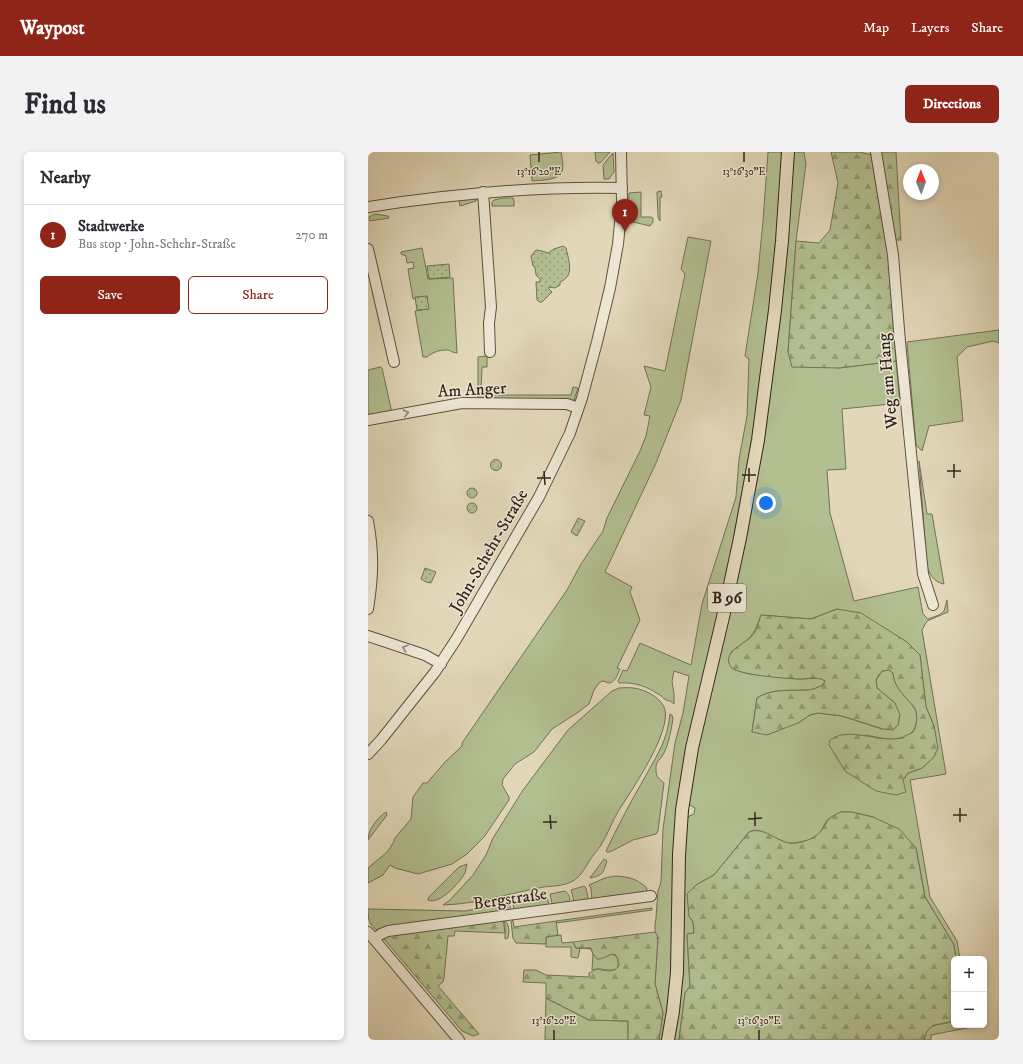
<!DOCTYPE html>
<html lang="en">
<head>
<meta charset="utf-8">
<style>
  body { margin:0; font-family:"IM FELL DW Pica",serif; background:#f2f2f3; color:#2b2b33 }
  .controls { position:absolute; right:12px; bottom:12px; display:grid; overflow:hidden; border-radius:6px; box-shadow:0 2px 6px #0003 }
  .controls button { width:36px; height:36px; display:grid; place-items:center; padding:0; border:0; border-bottom:1px solid #e1e1e2; background:#fff; color:#2b2b33; font:20px sans-serif }
  .compass { position:absolute; left:535px; top:12px; width:36px; height:36px; border-radius:50%; background:#fff; box-shadow:0 2px 6px #0003; rotate:359deg }
  .you { position:absolute; left:398px; top:351px; width:14px; height:14px; margin:-10px; border:3px solid #fff; border-radius:50%; background:#1a73e8; box-shadow:0 0 0 6px #1a73e833 }
  .badge { display:grid; place-items:center; width:26px; height:26px; border-radius:50%; background:#8f2418; color:#fff; font-size:13px; font-weight:700 }
  .pin { position:absolute; translate:-50% -33px; filter:drop-shadow(0 1px 2px #0008) }
  .pin::after { content:''; position:absolute; top:21px; width:14px; height:12px; background:inherit; clip-path:polygon(0 0,100% 0,50% 100%) }
  .list { margin:0; padding:0; list-style:none }
  h2 { display:flex; justify-content:space-between; align-items:center; height:52px; margin:0; padding:0 16px; font-size:17px }
  h2 small { font-size:13px; font-weight:400; color:#7c7c81 }
  .list li { display:grid; grid-template-columns:26px 1fr auto; gap:12px; align-items:center; box-sizing:border-box; height:60px; padding:0 16px; border-top:1px solid #e1e1e2 }
  .list b { display:block; font-size:15px; white-space:nowrap }
  .list p { margin:0; font-size:13px; white-space:nowrap; color:#7c7c81 }
  .list em { font-size:13px; font-style:normal; color:#7c7c81 }
  .actions { display:flex; gap:8px; padding:12px 16px }
  .actions a { flex:1; padding:9px 0; border:1px solid #8f2418; border-radius:6px; text-align:center; font-size:14px; color:#8f2418 }
  .actions .main { background:#8f2418; color:#fff }
  .map { position:relative; flex:none; width:631px; height:888px; overflow:hidden; border-radius:6px }
  header { display:flex; align-items:center; gap:24px; box-sizing:border-box; height:56px; padding:0 20px; background:#8f2418; color:#fff }
  header strong { font-size:19px }
  nav { display:flex; gap:22px; margin-inline-start:auto; font-size:14px }
  .intro { display:flex; align-items:center; justify-content:space-between; box-sizing:border-box; height:96px; padding:0 24px }
  h1 { margin:0; font-size:28px }
  .button { padding:10px 18px; border-radius:6px; background:#8f2418; color:#fff; font-size:14px; font-weight:700 }
  main { display:flex; gap:24px; padding:0 24px }
  aside { flex:1; background:#fff; border-radius:6px; box-shadow:0 2px 6px #0003 }
  .map>svg:first-child { display:block }
  .grass { fill:#b2bf90; stroke:#727256; fill-rule:evenodd }
  .forest { fill:url(#forest-firs); stroke:#727256 }
  .park { fill:url(#park-dots); stroke:#727256 }
  .lines { fill:none; stroke-linecap:round; stroke-linejoin:round }
  .minor-casing { stroke:#5f5144; stroke-width:12 }
  .major-casing { stroke:#33241d; stroke-width:14 }
  .minor { stroke:#ece6d2; stroke-width:10 }
  .major { stroke:#e2d8b9; stroke-width:12 }
  .oneway { stroke:#908578 }
  .ticks { fill:none; stroke:#33241d; stroke-width:1.5 }
  .labels { text-anchor:middle; dominant-baseline:central; stroke-width:3; stroke-linejoin:round; paint-order:stroke }
  .shield { fill:#ece6d2; stroke:#6a5e53; stroke-width:1 }
  .shield-label { font-size:16px; font-weight:bold; fill:#33241d }
  .street-label { font-size:17px; fill:#33241d; stroke:#ece6d2 }
  .ticks-label { font-size:10px; text-anchor:middle; fill:#33241d; stroke:#ece6d2; stroke-width:3; stroke-linejoin:round; paint-order:stroke }
</style>
</head>
<body>
<header>
<strong>Waypost</strong>
<nav><a>Map</a><a>Layers</a><a>Share</a></nav>
</header>
<div class="intro"><h1>Find us</h1><a class="button">Directions</a></div>
<main>
<aside>
<h2>Nearby<small></small></h2>
<ul class="list">
<li><span class="badge">1</span><div><b>Stadtwerke</b><p>Bus stop · John-Schehr-Straße</p></div><em>270 m</em></li>
</ul>
<div class="actions"><a class="main">Save</a><a>Share</a></div>
</aside>
<div class="map">
<svg width="631" height="888" viewBox="0 0 631 888">
  <defs>
    <pattern id="forest-firs" width="22" height="20" patternUnits="userSpaceOnUse"><rect width="22" height="20" fill="#b2bf90"/><path d="M5 1l3.5 6h-7zM16 11l3.5 6h-7z" fill="#919b75"/></pattern>
    <pattern id="park-dots" width="8" height="8" patternUnits="userSpaceOnUse"><rect width="8" height="8" fill="#b2bf90"/><path d="M2 2h.1M6 6h.1" fill="none" stroke="#919b75" stroke-width="1.8" stroke-linecap="round"/></pattern>
  </defs>
  <rect width="100%" height="100%" fill="#e2d8b9"/>
  <filter id="stains"><feTurbulence type="fractalNoise" baseFrequency=".005" numOctaves="4"/><feColorMatrix values="0 0 0 0 .2 0 0 0 0 .09 0 0 0 0 .02 0 0 0 .5 -.17"/></filter>
  <radialGradient id="worn" r=".72"><stop offset=".6" stop-color="#630" stop-opacity="0"/><stop offset="1" stop-color="#630" stop-opacity=".3"/></radialGradient>
  <g class="grass">
    <path d="M 193,0 C 194,6 196,14 194,19 C 191,29 172,28 164,29 L 162,3 Z"/>
    <polygon points="227,0 242,0 232,11 230,11 228,9"/>
    <path d="M 400,0 L 413,0 L 413,2 L 415,2 L 398,208 L 368,385 L 328,555 L 301,858 L 295,888 L 291,888 L 295,861 L 287,832 L 290,785 L 287,780 L 287,772 L 288,766 L 290,739 L 293,730 L 295,677 L 307,591 L 315,561 L 321,524 L 306,519 L 304,529 L 306,542 L 306,552 C 303,549 302,549 298,548 C 295,546 293,543 290,542 C 278,534 266,530 251,531 L 250,529 L 255,518 L 259,519 L 272,491 L 323,513 L 334,452 L 368,345 L 371,307 L 379,264 L 381,207 L 377,204 L 390,121 L 395,69 Z"/>
    <path d="M 426,0 L 436,0 L 438,12 L 428,89 L 420,200 L 471,216 L 528,209 L 532,251 L 474,257 L 478,317 L 459,318 L 462,361 L 486,449 L 550,435 L 555,462 L 560,467 L 571,463 L 576,459 L 579,448 L 580,460 L 559,469 L 554,478 L 578,622 L 542,628 L 562,745 L 589,789 L 592,807 L 588,807 L 586,793 L 557,745 L 548,696 L 505,665 L 483,660 L 473,660 L 459,668 L 452,681 L 441,688 L 427,691 L 419,691 L 392,679 L 386,678 L 381,680 L 346,723 L 328,733 L 321,764 L 325,770 L 326,781 L 319,783 L 322,834 L 317,841 L 311,888 L 306,888 L 319,665 L 326,662 L 327,656 L 320,652 L 323,624 L 360,465 L 424,3 L 426,2 ZM 469,457 L 552,503 L 558,555 L 566,574 L 569,596 L 566,605 L 554,616 L 540,621 L 535,628 L 497,583 C 511,585 533,593 544,580 C 546,579 547,574 548,572 C 549,568 549,561 547,557 C 539,544 526,537 525,521 L 521,518 L 514,519 L 508,528 L 509,536 L 527,551 L 514,577 L 474,564 L 450,561 L 442,563 L 430,571 L 384,580 L 389,546 C 405,536 423,539 440,538 C 445,538 450,535 455,533 L 457,529 L 452,526 L 432,527 L 381,522 L 365,517 L 361,511 L 363,500 C 382,487 386,484 393,463 L 443,467 Z"/>
    <polygon points="245,1 246,20 241,27 236,27 235,13"/>
    <polygon points="293,39 294,45 292,45 292,69 290,65 289,40"/>
    <polygon points="273,40 273,65 283,65 285,66 285,70 282,74 261,69 260,67 261,41"/>
    <polygon points="107,46 109,47 108,49 92,54 91,48"/>
    <polygon points="135,46 145,46 146,48 146,54 124,54 124,50 126,48"/>
    <polygon points="7,62 20,64 21,66 2,69 1,65"/>
    <path d="M 320,85 L 343,89 L 313,248 L 288,311 L 237,420 L 264,435 L 262,440 L 272,468 L 249,516 L 252,517 C 250,521 247,531 241,531 C 239,531 237,529 234,529 L 231,531 L 226,538 L 221,552 L 209,561 L 184,577 L 166,600 L 147,612 L 135,627 L 134,633 L 141,645 L 141,648 L 116,685 L 99,702 L 84,712 L 50,722 L 27,716 L 22,713 L 15,723 L 0,731 L 0,716 C 10,707 23,700 27,686 L 43,667 L 45,645 L 55,631 L 59,631 L 77,610 L 94,594 L 94,591 L 199,438 L 213,412 L 235,379 L 239,366 L 272,299 L 278,284 L 282,264 L 276,263 L 283,235 L 276,214 L 297,219 L 317,122 L 313,117 Z"/>
    <path d="M 54,96 L 60,127 L 85,126 L 89,201 C 84,201 83,198 79,198 C 71,198 65,200 59,205 L 55,205 L 47,159 L 60,157 L 59,144 L 45,147 L 40,117 L 46,116 L 45,110 L 39,111 L 38,104 L 33,102 L 33,100 Z"/>
    <polygon points="631,178 631,191 625,189 599,195 589,205 595,269 561,274 554,299 548,293 539,190"/>
    <polygon points="119,204 119,215 114,215 113,237 120,237 120,243 203,243 205,235 210,236 206,248 204,249 110,249 110,205"/>
    <polygon points="12,215 14,216 24,261 0,265 0,218"/>
    <path d="M 551,309 L 559,362 L 564,362 L 576,432 C 566,430 563,424 559,415 Z"/>
    <path d="M 251,536 C 264,535 272,536 283,542 C 288,545 294,550 296,555 C 306,577 263,639 251,658 C 244,669 240,682 233,693 C 230,698 225,703 222,708 C 217,716 212,726 203,730 C 195,734 185,734 176,735 C 142,741 110,752 75,753 L 82,748 L 105,723 L 118,703 L 125,686 L 155,638 L 200,578 L 244,539 Z"/>
    <path d="M 302,562 L 304,563 L 305,567 C 303,578 301,591 296,601 C 293,607 287,610 288,618 C 288,626 292,627 296,631 L 290,679 L 288,682 L 265,688 L 242,700 L 239,700 L 238,699 C 250,674 263,649 277,625 C 290,601 299,590 302,562 Z"/>
    <path d="M 18,660 L 19,663 L 0,688 C 0,678 9,666 18,660 Z"/>
    <path d="M 236,707 L 239,709 C 235,721 236,723 222,726 Z"/>
    <path d="M 99,712 C 98,715 98,718 97,721 C 91,731 72,753 60,748 L 60,746 L 91,715 Z"/>
    <path d="M 247,724 C 261,725 267,726 278,735 L 280,741 L 224,748 L 223,736 L 221,733 L 237,726 Z"/>
    <polygon points="216,734 218,736 220,746 218,748 206,749 203,738"/>
    <path d="M 197,739 C 201,742 203,746 201,750 L 184,754 L 184,751 L 182,742 Z"/>
    <polygon points="177,743 179,744 181,753 180,755 146,759 145,750"/>
    <path d="M 141,751 L 143,758 L 11,779 C 1,774 0,767 0,757 L 97,759 Z"/>
    <polygon points="284,756 284,758 188,771 188,769"/>
    <path d="M 135,766 C 141,772 142,778 140,786 L 137,787 L 137,772 Z"/>
    <path d="M 193,783 L 194,791 L 205,790 L 208,796 L 224,796 L 236,804 C 247,799 253,806 249,817 C 240,820 233,815 224,818 L 225,802 L 223,797 L 212,796 L 210,806 L 203,805 L 203,795 L 178,795 L 178,785 Z"/>
    <polygon points="178,846 221,868 260,869 260,888 177,888"/>
    <path d="M 586,869 L 586,873 L 603,873 L 604,875 L 563,883 L 563,888 L 556,888 C 560,869 571,874 586,869 Z"/>
  </g>
  <g class="forest">
    <polygon points="463,0 492,0 503,3 520,103 528,209 471,216 424,215 420,200 428,89 451,91 462,78 470,31"/>
    <polygon points="512,0 528,0 533,88 528,88"/>
    <path d="M 469,457 L 493,461 L 539,490 L 552,503 L 558,555 L 566,574 L 570,596 L 566,605 L 554,616 L 540,621 L 535,628 L 538,640 L 528,643 L 508,639 L 477,619 L 461,593 L 462,588 C 483,572 519,596 539,583 C 541,582 543,582 545,580 C 549,575 550,562 547,557 C 538,544 526,537 525,521 L 521,518 L 514,519 L 508,528 L 509,536 L 527,551 L 532,563 L 530,573 L 525,578 L 515,577 L 474,564 L 450,561 L 442,563 L 430,571 L 399,583 L 384,580 L 389,546 C 404,536 423,539 440,538 C 445,538 450,535 455,533 L 457,529 C 450,524 441,527 433,527 C 421,527 372,523 364,516 C 361,513 360,509 361,505 C 364,495 381,490 387,480 C 390,475 391,468 393,463 L 443,467 Z"/>
    <path d="M 473,660 L 483,660 L 505,665 L 531,677 L 548,696 L 557,745 L 586,793 L 588,807 L 586,807 L 586,869 C 571,874 560,869 556,888 L 311,888 L 317,841 L 322,834 L 319,782 L 326,781 L 325,770 L 321,764 L 319,742 L 328,733 L 346,723 L 381,680 C 398,673 411,694 428,691 C 436,690 448,686 453,679 C 460,669 460,665 473,660 Z"/>
    <polygon points="135,766 137,781 87,779 86,784 80,784 76,826 75,830 70,834 111,882 105,884 94,879 16,787 21,781"/>
    <polygon points="145,768 146,775 188,769 190,783 178,785 178,792 148,791 145,786 143,770"/>
    <path d="M 287,780 L 290,785 L 287,832 L 295,861 L 291,888 L 260,888 L 260,869 L 221,868 L 178,846 L 178,831 L 155,830 L 156,818 L 168,818 L 178,823 L 221,825 L 221,821 L 229,817 C 236,818 245,822 251,814 C 249,792 239,808 229,807 L 225,802 L 223,796 L 208,796 L 205,790 Z"/>
  </g>
  <g class="park">
    <path d="M 195,94 L 198,96 C 200,105 205,120 198,126 C 196,128 194,129 192,130 L 192,133 L 187,136 L 181,135 L 181,137 L 184,140 L 174,150 L 171,150 L 169,148 L 168,130 L 172,130 L 172,127 L 168,123 L 167,115 L 165,114 L 163,104 L 168,98 L 174,99 L 180,101 L 186,97 Z"/>
    <polygon points="81,112 82,125 61,127 59,114"/>
    <polygon points="59,144 61,157 49,158 47,145"/>
    <circle cx="128" cy="313" r="5.5"/>
    <circle cx="104" cy="341" r="5"/>
    <circle cx="104" cy="356" r="5"/>
    <polygon points="210,366 217,369 209,384 203,380"/>
    <polygon points="57,416 68,420 63,431 58,430 53,427"/>
  </g>
  <g class="lines">
    <defs>
      <g id="minor">
        <polyline points="508,0 525,103 532,190 555,422 565,453"/>
        <polyline points="115,40 123,155 121,171 122,200"/>
        <path d="M 0,55 C 84,42 168,34 254,36"/>
        <polyline points="0,97 26,210"/>
        <polyline points="0,268 94,251 199,252 210,256"/>
        <path d="M 0,369 C 6,401 5,426 0,457"/>
        <polyline points="0,484 57,503 73,512"/>
        <polyline points="0,602 13,588 67,520 89,486 171,345 202,281 214,246 229,190 242,136 250,92 254,50 253,0"/>
        <polyline points="0,780 91,888"/>
        <polyline points="6,787 13,782 20,779 283,744"/>
      </g>
      <polyline id="major" points="300,888 305,859 309,820 311,703 314,658 324,596 355,465 372,386 390,288 407,158 414,89 420,0"/>
    </defs>
    <use href="#minor" class="minor-casing"/>
    <use href="#major" class="major-casing"/>
    <use href="#minor" class="minor"/>
    <use href="#major" class="major"/>
  </g>
  <defs><path id="oneway-chevron" d="M-2-3.5L2.5 0L-2 3.5" fill="none" stroke-width="1.6" stroke-linecap="round" stroke-linejoin="round"/></defs>
  <g class="oneway">
    <use href="#oneway-chevron" transform="translate(38 261) rotate(-11)"/>
    <use href="#oneway-chevron" transform="translate(37 496) rotate(-161)"/>
  </g>
  <path class="ticks" d="M 171,0 L 171,10M 376,0 L 376,10M 586,312 L 586,326M 381,316 L 381,330M 176,319 L 177,333M 579,319 L 593,319M 374,323 L 388,323M 169,326 L 183,326M 592,656 L 592,670M 387,660 L 387,674M 182,663 L 183,677M 585,663 L 599,663M 380,667 L 394,666M 175,670 L 189,670M 186,878 L 186,888M 391,878 L 391,888"/>
  <g class="labels">
    <rect class="shield" x="340" y="432" width="38" height="28" rx="3"/>
    <g class="shield-label">
      <text x="359" y="446">B 96</text>
    </g>
    <g class="street-label">
      <text transform="translate(520 229) rotate(-95)">Weg am Hang</text>
      <text transform="translate(104 238) rotate(-3)">Am Anger</text>
      <text transform="translate(121 399) rotate(-60)">John-Schehr-Straße</text>
      <text transform="translate(142 747) rotate(-8)">Bergstraße</text>
    </g>
  </g>
  <g class="ticks-label">
    <text x="171" y="23">13°16'20"E</text>
    <text x="376" y="23">13°16'30"E</text>
    <text x="186" y="872">13°16'20"E</text>
    <text x="391" y="872">13°16'30"E</text>
  </g>
  <rect width="100%" height="100%" filter="url(#stains)"/>
  <rect width="100%" height="100%" fill="url(#worn)"/>
</svg>
<div class="controls">
<button>+</button>
<button>−</button>
</div>
<svg class="compass" viewBox="-18 -18 36 36"><path d="M0-13l5 13h-10z" fill="#e53935"/><path d="M0 13l5-13h-10z" fill="#7c7c81"/></svg>
<div class="you"></div>
<div class="pin badge" style="left:257px;top:80px">1</div>
</div>
</main>
</body>
</html>
